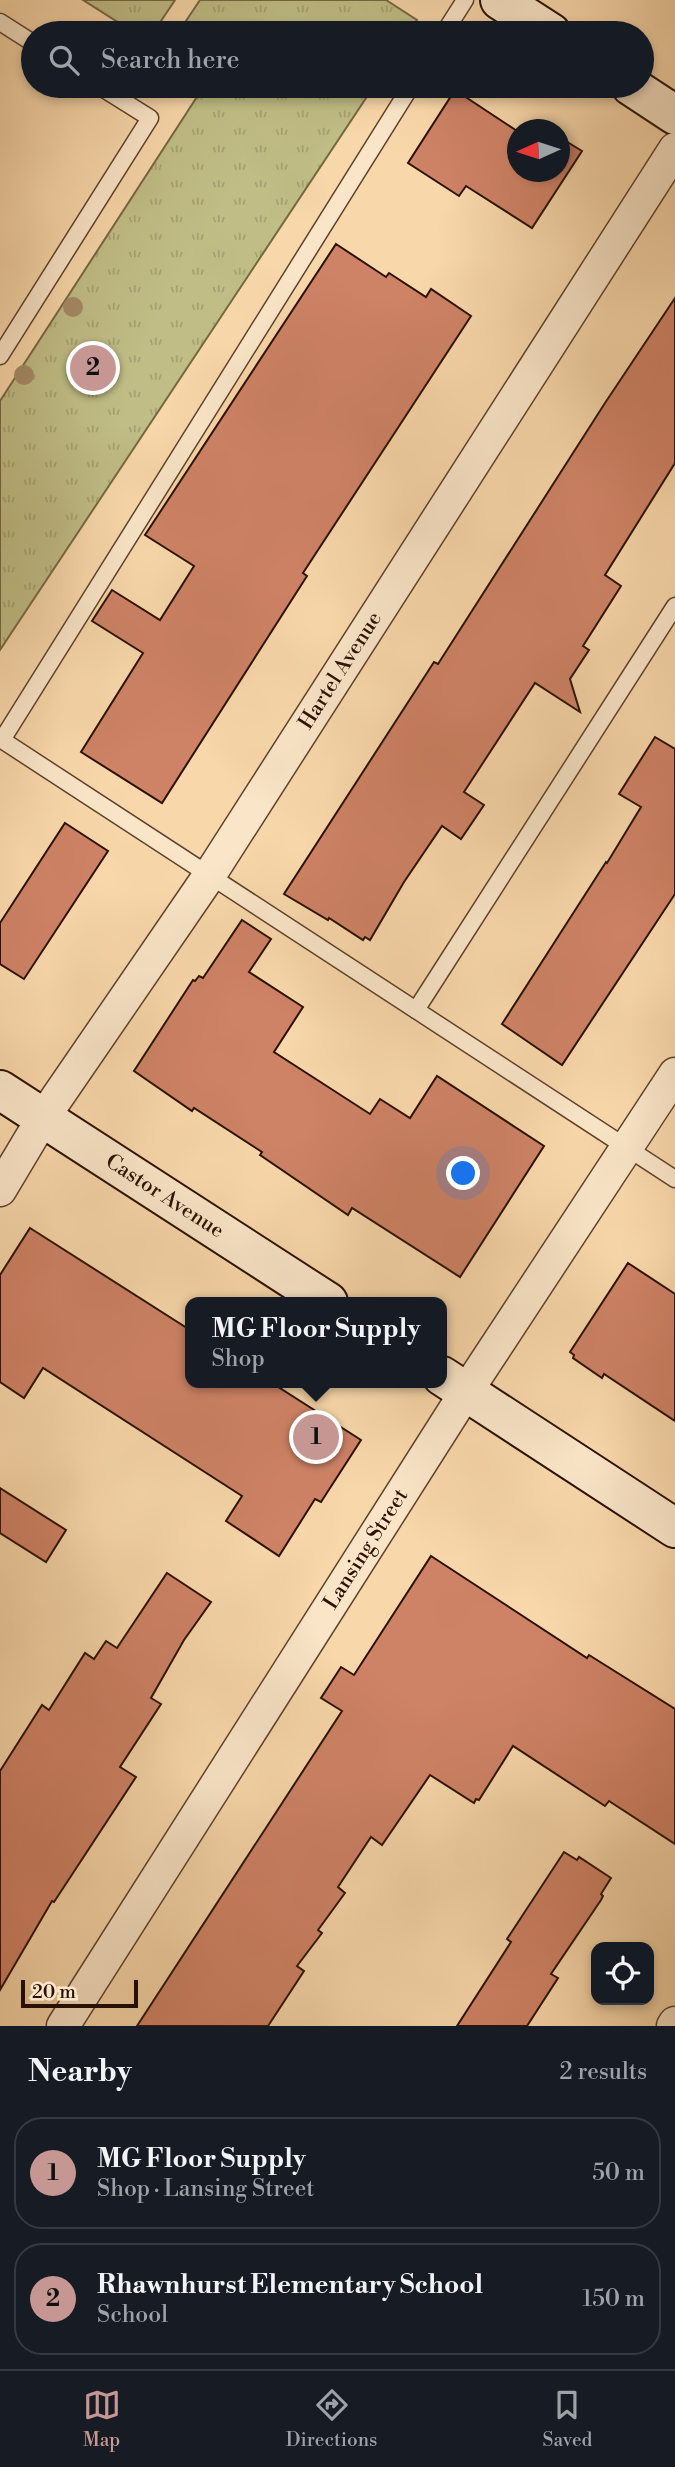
<!DOCTYPE html>
<html lang="en">
<head>
<meta charset="utf-8">
<style>
  body { margin:0; font-family:"Libre Bodoni",serif; background:#20242c; color:#f1f3f6 }
  .controls { position:absolute; right:21px; bottom:21px; display:grid; overflow:hidden; border-radius:14px; box-shadow:0 4px 10px #0003 }
  .controls button { width:63px; height:63px; display:grid; place-items:center; padding:0; border:0; border-bottom:2px solid #363941; background:#171b24; color:#f1f3f6; font:35px sans-serif }
  .compass { position:absolute; left:507px; top:119px; width:63px; height:63px; border-radius:50%; background:#171b24; box-shadow:0 4px 10px #0003; rotate:267deg }
  .scale { position:absolute; left:21px; bottom:18px; width:117px; box-sizing:border-box; padding-left:7px; border:4px solid #2b1101; border-top:0; font-size:19px; line-height:24px; white-space:nowrap; color:#2b1101; -webkit-text-stroke:5px #fae5c8; paint-order:stroke }
  .you { position:absolute; left:464px; top:1174px; width:24px; height:24px; margin:-18px; border:5px solid #fff; border-radius:50%; background:#1a73e8; box-shadow:0 0 0 10px #1a73e833 }
  .badge { display:grid; place-items:center; width:46px; height:46px; border-radius:50%; background:#c59692; color:#111; font-size:23px; font-weight:700 }
  .pin { position:absolute; translate:-50% -50%; border:4px solid #fff; box-shadow:0 2px 7px #0006 }
  .popup { position:absolute; left:185px; top:1297px; width:262px; height:91px; box-sizing:border-box; display:grid; place-content:center; border-radius:14px; background:#171b24; filter:drop-shadow(0 2px 5px #0005); font-size:23px; white-space:nowrap; color:#9ea1a6 }
  .popup b { font-size:26px; color:#f1f3f6 }
  .popup::after { content:''; position:absolute; left:50%; top:100%; margin-left:-14px; border:14px solid transparent; border-top-color:#171b24 }
  .list { margin:0; padding:0; list-style:none }
  h2 { display:flex; justify-content:space-between; align-items:center; height:91px; margin:0; padding:0 28px; font-size:30px }
  h2 small { font-size:23px; font-weight:400; color:#9ea1a6 }
  .list li { display:grid; grid-template-columns:46px 1fr auto; gap:21px; align-items:center; box-sizing:border-box; height:112px; margin:0 14px 14px; padding:0 14px; border:2px solid #363941; border-radius:28px }
  .list b { display:block; font-size:26px; white-space:nowrap }
  .list p { margin:0; font-size:23px; white-space:nowrap; color:#9ea1a6 }
  .list em { font-size:23px; font-style:normal; color:#9ea1a6 }
  .icon { flex:none; width:38px; height:38px; fill:none; stroke:currentColor; stroke-width:2; stroke-linecap:round; stroke-linejoin:round }
  .map { position:relative; flex:none; width:675px; height:2026px; overflow:hidden }
  .search { position:absolute; background:#171b24; box-shadow:0 4px 10px #0003; left:21px; right:21px; top:21px; height:77px; display:flex; align-items:center; gap:18px; box-sizing:border-box; padding:0 24px; border-radius:38px; color:#9ea1a6; font-size:26px }
  .sheet { height:343px; background:#171b24 }
  nav { display:flex; justify-content:space-around; align-items:center; box-sizing:border-box; height:98px; border-top:2px solid #363941; background:#171b24; font-size:19px; color:#9ea1a6 }
  nav a { display:grid; justify-items:center; gap:4px }
  nav .on { color:#c59692 }
  .map>svg:first-child { display:block }
  .grass { fill:url(#grass-tufts); stroke:#766744; stroke-width:2 }
  .building { fill:#ce8266; stroke:#2b1101; stroke-width:2 }
  .lines { fill:none; stroke-linecap:round; stroke-linejoin:round }
  .lane-casing { stroke:#5e422b; stroke-width:19 }
  .street-casing { stroke:#5e422b; stroke-width:35 }
  .secondary-casing { stroke:#2b1101; stroke-width:42 }
  .lane { stroke:#fae5c8; stroke-width:16 }
  .street { stroke:#fae5c8; stroke-width:32 }
  .secondary { stroke:#fae5c8; stroke-width:38 }
  .tree { fill:#a48b67 }
  .labels { text-anchor:middle; dominant-baseline:central; stroke-width:5; stroke-linejoin:round; paint-order:stroke }
  .street-label { font-size:21px; fill:#2b1101; stroke:#fae5c8 }
</style>
</head>
<body>
<div class="map">
<svg width="675" height="2026" viewBox="0 0 675 2026">
  <defs>
    <pattern id="grass-tufts" width="24" height="20" patternUnits="userSpaceOnUse" patternTransform="scale(1.75)"><rect width="24" height="20" fill="#c0bd86"/><path d="M3 7l-1-3M5 7V3M7 7l1-3M15 17l-1-3M17 17v-4M19 17l1-3" fill="none" stroke="#a5a172"/></pattern>
  </defs>
  <rect width="100%" height="100%" fill="#f8d7aa"/>
  <filter id="stains"><feTurbulence type="fractalNoise" baseFrequency=".00286" numOctaves="4"/><feColorMatrix values="0 0 0 0 .2 0 0 0 0 .09 0 0 0 0 .02 0 0 0 .5 -.17"/></filter>
  <radialGradient id="worn" r=".72"><stop offset=".6" stop-color="#630" stop-opacity="0"/><stop offset="1" stop-color="#630" stop-opacity=".3"/></radialGradient>
  <g class="grass">
    <polygon points="83,0 175,0 153,33 135,33"/>
    <polygon points="200,0 386,0 417,20 408,33 178,33"/>
    <polygon points="204,86 374,86 0,650 0,401"/>
  </g>
  <g class="building">
    <polygon points="455,90 517,131 517,172 559,172 559,137 582,151 532,228 466,186 459,196 408,163"/>
    <polygon points="336,244 386,277 389,273 426,297 431,289 471,316 303,573 307,576 162,803 81,752 143,653 92,621 112,590 160,620 194,566 145,535"/>
    <polygon points="675,298 675,463 605,575 621,586 583,646 589,650 570,679 580,712 535,683 464,792 484,805 461,839 442,826 404,882 370,940 365,937 363,940 329,918 328,920 284,894 434,662 438,664 605,403"/>
    <polygon points="655,737 675,749 675,894 562,1065 502,1024 606,862 607,863 641,807 619,794"/>
    <polygon points="65,823 108,851 24,979 0,964 0,923"/>
    <polygon points="242,920 271,939 249,972 303,1007 274,1052 370,1114 380,1099 410,1118 437,1076 544,1146 460,1277 352,1208 348,1215 260,1155 262,1152 194,1108 192,1111 134,1071 193,980 195,981 199,976 203,978"/>
    <polygon points="30,1228 190,1330 190,1383 272,1383 361,1440 321,1502 315,1499 279,1556 226,1521 242,1496 43,1368 24,1398 0,1382 0,1275"/>
    <polygon points="628,1263 675,1294 675,1421 604,1374 602,1378 573,1358 574,1355 570,1352"/>
    <polygon points="0,1488 66,1530 46,1562 0,1533"/>
    <polygon points="431,1556 587,1658 589,1655 675,1709 675,1844 609,1801 605,1806 513,1746 479,1800 476,1799 474,1803 430,1775 382,1845 371,1837 338,1887 345,1893 318,1930 322,1933 297,1966 304,1971 268,2026 137,2026 342,1711 321,1698 341,1667 354,1675"/>
    <polygon points="167,1573 211,1602 184,1640 151,1698 161,1704 120,1767 136,1777 54,1902 52,1901 0,1990 0,1771 42,1705 49,1710 85,1653 94,1659 106,1641 117,1648"/>
    <polygon points="564,1852 577,1860 579,1857 611,1878 601,1894 603,1896 601,1900 551,1974 558,1978 527,2026 457,2026 511,1942 507,1939"/>
  </g>
  <g class="lines">
    <defs>
      <g id="lane">
        <polyline points="0,22 33,43"/>
        <polyline points="444,33 465,0"/>
        <polyline points="411,86 2,740 675,1179"/>
        <polyline points="0,356 150,118 99,86"/>
        <polyline points="416,1010 675,606"/>
      </g>
      <g id="street">
        <path id="s1" d="M 0,1190 L 43,1118 L 209,876 L 675,149"/>
        <path id="s2" d="M 63,2026 L 466,1392 L 675,1074"/>
        <polyline points="673,2026 675,2023"/>
      </g>
      <g id="secondary">
        <polyline points="500,0 551,33"/>
        <polyline points="631,86 675,115"/>
        <path id="s3" d="M 0,1090 L 328,1302"/>
        <polyline points="442,1376 675,1528"/>
      </g>
    </defs>
    <use href="#lane" class="lane-casing"/>
    <use href="#street" class="street-casing"/>
    <use href="#secondary" class="secondary-casing"/>
    <use href="#lane" class="lane"/>
    <use href="#street" class="street"/>
    <use href="#secondary" class="secondary"/>
  </g>
  <g class="tree">
    <circle cx="73" cy="307" r="10"/>
    <circle cx="24" cy="375" r="10"/>
  </g>
  <g class="labels">
    <g class="street-label">
      <text stroke="none"><textPath href="#s1" startOffset="621">Hartel Avenue</textPath></text>
      <text stroke="none"><textPath href="#s3" startOffset="196">Castor Avenue</textPath></text>
      <text stroke="none"><textPath href="#s2" startOffset="565">Lansing Street</textPath></text>
    </g>
  </g>
  <rect width="100%" height="100%" filter="url(#stains)"/>
  <rect width="100%" height="100%" fill="url(#worn)"/>
</svg>
<div class="controls">
<button><svg class="icon" aria-label="locate" viewBox="0 0 24 24"><circle cx="12" cy="12" r="6"/><path d="M12 2v4M12 18v4M2 12h4M18 12h4"/></svg></button>
</div>
<svg class="compass" viewBox="-18 -18 36 36"><path d="M0-13l5 13h-10z" fill="#e53935"/><path d="M0 13l5-13h-10z" fill="#9ea1a6"/></svg>
<div class="scale">20 m</div>
<div class="you"></div>
<div class="pin badge" style="left:316px;top:1437px">1</div>
<div class="popup"><b>MG Floor Supply</b>Shop</div>
<div class="pin badge" style="left:93px;top:368px">2</div>
<div class="search"><svg class="icon" aria-label="search" viewBox="0 0 24 24"><circle cx="10" cy="10" r="6"/><path d="M15 15l6 6"/></svg>Search here</div>
</div>
<section class="sheet">
<h2>Nearby<small>2 results</small></h2>
<ul class="list">
<li><span class="badge">1</span><div><b>MG Floor Supply</b><p>Shop · Lansing Street</p></div><em>50 m</em></li>
<li><span class="badge">2</span><div><b>Rhawnhurst Elementary School</b><p>School</p></div><em>150 m</em></li>
</ul>
</section>
<nav>
<a class="on"><svg class="icon" aria-label="map" viewBox="0 0 24 24"><path d="M3 6l6-2 6 2 6-2v14l-6 2-6-2-6 2zM9 4v14M15 6v14"/></svg>Map</a>
<a><svg class="icon" aria-label="directions" viewBox="0 0 24 24"><path d="M12 3l9 9-9 9-9-9zM9 14v-3h6M13 9l2 2-2 2"/></svg>Directions</a>
<a><svg class="icon" aria-label="saved" viewBox="0 0 24 24"><path d="M7 4h10v16l-5-4-5 4z"/></svg>Saved</a>
</nav>
</body>
</html>
